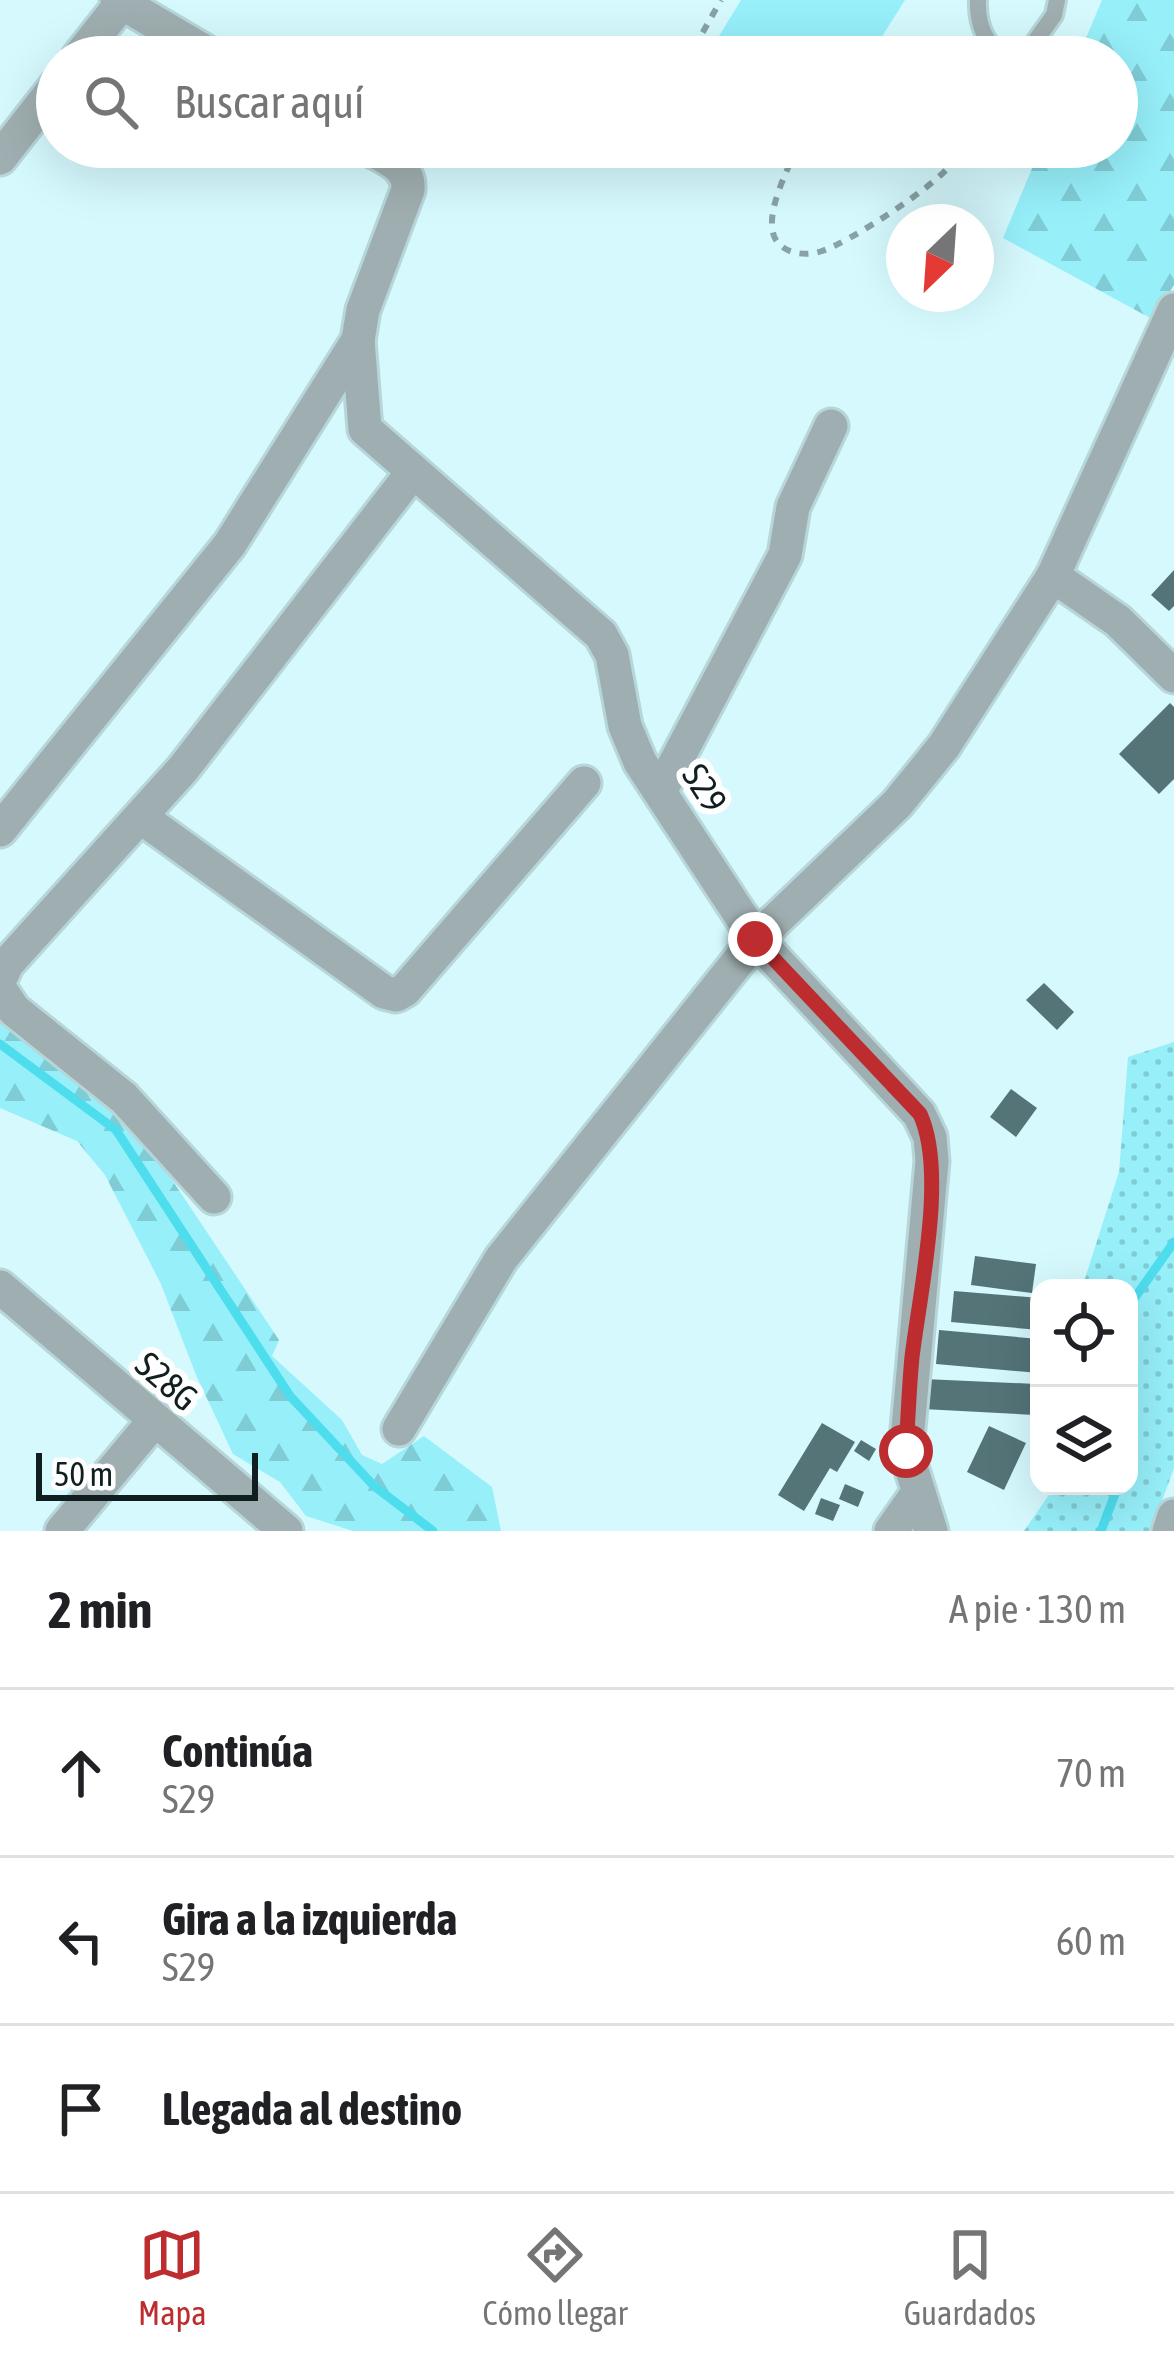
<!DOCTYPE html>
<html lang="es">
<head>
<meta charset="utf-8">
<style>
  body { margin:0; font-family:"Asap Condensed",sans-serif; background:#f6f6f6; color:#202124 }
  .controls { position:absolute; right:36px; bottom:36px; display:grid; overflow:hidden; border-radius:24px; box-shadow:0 12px 48px #0002 }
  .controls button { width:108px; height:108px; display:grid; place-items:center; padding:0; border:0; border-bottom:3px solid #e0e0e0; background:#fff; color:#202124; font:60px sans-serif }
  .compass { position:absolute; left:886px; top:204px; width:108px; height:108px; border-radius:50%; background:#fff; box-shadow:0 12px 48px #0002; rotate:205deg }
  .scale { position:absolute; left:36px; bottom:30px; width:222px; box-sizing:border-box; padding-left:12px; border:6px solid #111e1f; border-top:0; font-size:33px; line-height:42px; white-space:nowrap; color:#111e1f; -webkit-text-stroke:9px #fefefe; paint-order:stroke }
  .stop { position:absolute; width:36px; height:36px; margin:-27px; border:9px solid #bd2d2f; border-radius:50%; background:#fff }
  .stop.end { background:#bd2d2f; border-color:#fff; box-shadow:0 3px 12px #0008 }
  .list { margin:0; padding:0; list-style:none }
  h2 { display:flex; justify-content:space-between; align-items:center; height:156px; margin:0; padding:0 48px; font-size:51px }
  h2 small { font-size:39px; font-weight:400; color:#757577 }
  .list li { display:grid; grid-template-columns:78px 1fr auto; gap:36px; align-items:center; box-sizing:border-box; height:168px; padding:0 48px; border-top:3px solid #e0e0e0 }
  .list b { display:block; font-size:45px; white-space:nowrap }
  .list p { margin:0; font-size:39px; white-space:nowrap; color:#757577 }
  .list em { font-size:39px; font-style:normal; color:#757577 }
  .icon { flex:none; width:66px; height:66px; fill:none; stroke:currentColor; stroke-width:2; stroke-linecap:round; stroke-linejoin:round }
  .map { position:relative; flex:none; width:1174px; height:1531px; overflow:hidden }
  .search { position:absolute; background:#fff; box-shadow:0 12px 48px #0002; left:36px; right:36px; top:36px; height:132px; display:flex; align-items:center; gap:30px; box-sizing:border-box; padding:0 42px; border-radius:66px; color:#757577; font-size:45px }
  .sheet { height:660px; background:#fff }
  nav { display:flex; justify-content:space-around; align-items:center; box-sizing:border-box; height:168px; border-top:3px solid #e0e0e0; background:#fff; font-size:33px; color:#757577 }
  nav a { display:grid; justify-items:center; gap:6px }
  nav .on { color:#bd2d2f }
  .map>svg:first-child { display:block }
  .grass { fill:url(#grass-dots) }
  .forest { fill:url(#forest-firs) }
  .pitch { fill:#96eff9 }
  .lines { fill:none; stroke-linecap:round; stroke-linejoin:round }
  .stream { stroke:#4ddded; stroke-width:9 }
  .building { fill:#547478 }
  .lane-casing { stroke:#b6d6d9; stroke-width:22 }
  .street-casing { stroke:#b6d6d9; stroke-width:39 }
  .path { stroke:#88a2a5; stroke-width:6; stroke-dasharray:9 9; stroke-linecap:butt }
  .lane { stroke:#9faeb0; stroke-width:16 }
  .street { stroke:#9faeb0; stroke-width:33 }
  .route { stroke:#bd2d2f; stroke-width:15 }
  .labels { text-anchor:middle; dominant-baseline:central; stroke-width:12; stroke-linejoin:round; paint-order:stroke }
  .street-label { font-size:36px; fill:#111e1f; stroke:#fefefe }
</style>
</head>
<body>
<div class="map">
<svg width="1174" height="1531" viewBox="0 0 1174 1531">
  <defs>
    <pattern id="grass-dots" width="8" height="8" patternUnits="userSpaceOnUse" patternTransform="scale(3)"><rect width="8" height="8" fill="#96eff9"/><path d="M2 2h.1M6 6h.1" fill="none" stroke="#80ccd5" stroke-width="1.8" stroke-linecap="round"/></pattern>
    <pattern id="forest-firs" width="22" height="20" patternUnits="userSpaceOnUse" patternTransform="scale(3)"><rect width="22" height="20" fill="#96eff9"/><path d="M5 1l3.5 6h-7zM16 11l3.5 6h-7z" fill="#80ccd5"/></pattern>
  </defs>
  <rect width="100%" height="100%" fill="#d5f9fd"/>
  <polygon class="grass" points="1174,1042 1174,1468 1151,1531 1024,1531 1055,1486 1129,1486 1129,1288 1082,1288 1119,1172 1128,1057"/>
  <g class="forest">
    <polygon points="1102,0 1174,0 1174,285 1152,319 1003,238 1041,147 1117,147 1117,57 1078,57"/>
    <polygon points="0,1013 126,1111 279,1340 272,1356 342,1420 362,1455 382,1464 424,1436 492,1487 501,1531 353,1531 306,1516 280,1482 233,1454 196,1375 161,1284 105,1175 77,1141 0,1108"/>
  </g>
  <polygon class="pitch" points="741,0 905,0 869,57 756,57 719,36"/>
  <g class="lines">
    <g class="stream">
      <polyline points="0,1044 116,1130 290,1396 374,1486 433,1531"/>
      <polyline points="1129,1306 1174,1242"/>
      <polyline points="1129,1416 1133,1446 1129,1456"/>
      <polyline points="1101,1531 1118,1486"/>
    </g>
  </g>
  <g class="building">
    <polygon points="1174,570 1174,606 1169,611 1151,595"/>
    <polygon points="1170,703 1174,707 1174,779 1159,794 1119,754"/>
    <polygon points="1044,983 1074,1012 1057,1030 1026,1000"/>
    <polygon points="1011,1089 1037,1108 1016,1137 990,1117"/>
    <polygon points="975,1256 1036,1264 1032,1293 971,1285"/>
    <polygon points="954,1291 1039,1298 1039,1330 951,1322"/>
    <polygon points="939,1330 1039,1339 1039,1373 936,1364"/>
    <polygon points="924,1379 1036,1384 1035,1415 923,1409"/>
    <polygon points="822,1423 855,1442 837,1472 830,1468 804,1511 778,1495"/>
    <polygon points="989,1426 1026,1443 1004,1490 967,1472"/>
    <polygon points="861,1440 876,1449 869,1461 854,1451"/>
    <polygon points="845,1484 864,1492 858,1507 839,1499"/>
    <polygon points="821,1498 840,1505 833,1521 815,1514"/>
  </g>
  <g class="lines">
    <defs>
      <g id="lane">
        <path d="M 978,0 C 977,23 985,44 1004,57"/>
        <polyline points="1024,57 1054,15 1057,0"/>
      </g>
      <g id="street">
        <polyline points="117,0 214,57"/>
        <polyline points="79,57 124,0"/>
        <path d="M 367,147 C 385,158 410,165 408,190 L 363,310 L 358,340 L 365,429 L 601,635 L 612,655 L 625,726 L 640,762 L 756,939 L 919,1114 L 930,1137 L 932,1161 L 906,1451 L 931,1531"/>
        <polyline points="0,158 57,85"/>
        <polyline points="1053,576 1118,621 1174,676"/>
        <polyline points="661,790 785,555 793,507 831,426"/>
        <polyline points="142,818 384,992 396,995 405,990 584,783"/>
        <polyline points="0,830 230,544 358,340"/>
        <polyline points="0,979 7,964 183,769 412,473"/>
        <polyline points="0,989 14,1010 124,1098 214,1197"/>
        <polyline points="0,1287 286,1531"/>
        <polyline points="399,1429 501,1259 756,939 897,804 944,746 1053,576 1174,310"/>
        <polyline points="62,1531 154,1421"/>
        <polyline points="891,1531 917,1494"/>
        <polyline points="1169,1531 1174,1516"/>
      </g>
    </defs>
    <use href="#lane" class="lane-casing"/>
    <use href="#street" class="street-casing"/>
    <g class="path">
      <polyline points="721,57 699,39 721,0"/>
      <path d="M 797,147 C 788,170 765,211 774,236 C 781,254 806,257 822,251 C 851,241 924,193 946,170 C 952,164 956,154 961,147"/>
    </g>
    <use href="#lane" class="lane"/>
    <use href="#street" class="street"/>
  </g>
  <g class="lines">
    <path class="route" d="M 755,939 L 920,1114 C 947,1172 920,1291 912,1357 C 909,1388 908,1420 906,1451"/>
  </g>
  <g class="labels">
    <g class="street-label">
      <text transform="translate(705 788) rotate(57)">S29</text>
      <text transform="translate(167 1381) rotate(41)">S28G</text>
    </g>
  </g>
</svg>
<div class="controls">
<button><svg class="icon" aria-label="locate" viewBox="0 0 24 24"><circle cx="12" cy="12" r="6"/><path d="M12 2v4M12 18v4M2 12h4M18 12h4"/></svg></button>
<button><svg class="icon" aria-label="layers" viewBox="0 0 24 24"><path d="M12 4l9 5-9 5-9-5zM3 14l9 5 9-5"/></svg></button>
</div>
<svg class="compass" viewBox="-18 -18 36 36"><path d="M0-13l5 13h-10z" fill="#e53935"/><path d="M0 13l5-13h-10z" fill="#757577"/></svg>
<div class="scale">50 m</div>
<div class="stop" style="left:906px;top:1451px"></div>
<div class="stop end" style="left:755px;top:939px"></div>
<div class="search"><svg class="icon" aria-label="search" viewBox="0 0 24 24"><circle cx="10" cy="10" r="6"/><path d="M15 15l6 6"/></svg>Buscar aquí</div>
</div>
<section class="sheet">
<h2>2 min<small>A pie · 130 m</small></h2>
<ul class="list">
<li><svg class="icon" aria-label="ahead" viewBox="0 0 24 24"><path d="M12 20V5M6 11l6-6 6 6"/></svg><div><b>Continúa</b><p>S29</p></div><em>70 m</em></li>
<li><svg class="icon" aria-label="left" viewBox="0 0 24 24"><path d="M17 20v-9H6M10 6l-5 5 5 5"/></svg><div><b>Gira a la izquierda</b><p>S29</p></div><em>60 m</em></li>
<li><svg class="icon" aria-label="arrive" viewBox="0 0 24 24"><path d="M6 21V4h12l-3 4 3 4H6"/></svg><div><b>Llegada al destino</b></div></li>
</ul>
</section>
<nav>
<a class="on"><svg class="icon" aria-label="map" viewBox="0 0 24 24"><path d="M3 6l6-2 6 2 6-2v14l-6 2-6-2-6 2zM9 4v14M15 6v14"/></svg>Mapa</a>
<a><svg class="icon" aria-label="directions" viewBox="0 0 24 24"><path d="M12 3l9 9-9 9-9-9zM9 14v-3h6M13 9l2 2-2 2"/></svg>Cómo llegar</a>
<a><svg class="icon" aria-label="saved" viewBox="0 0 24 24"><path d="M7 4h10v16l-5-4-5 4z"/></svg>Guardados</a>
</nav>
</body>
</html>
